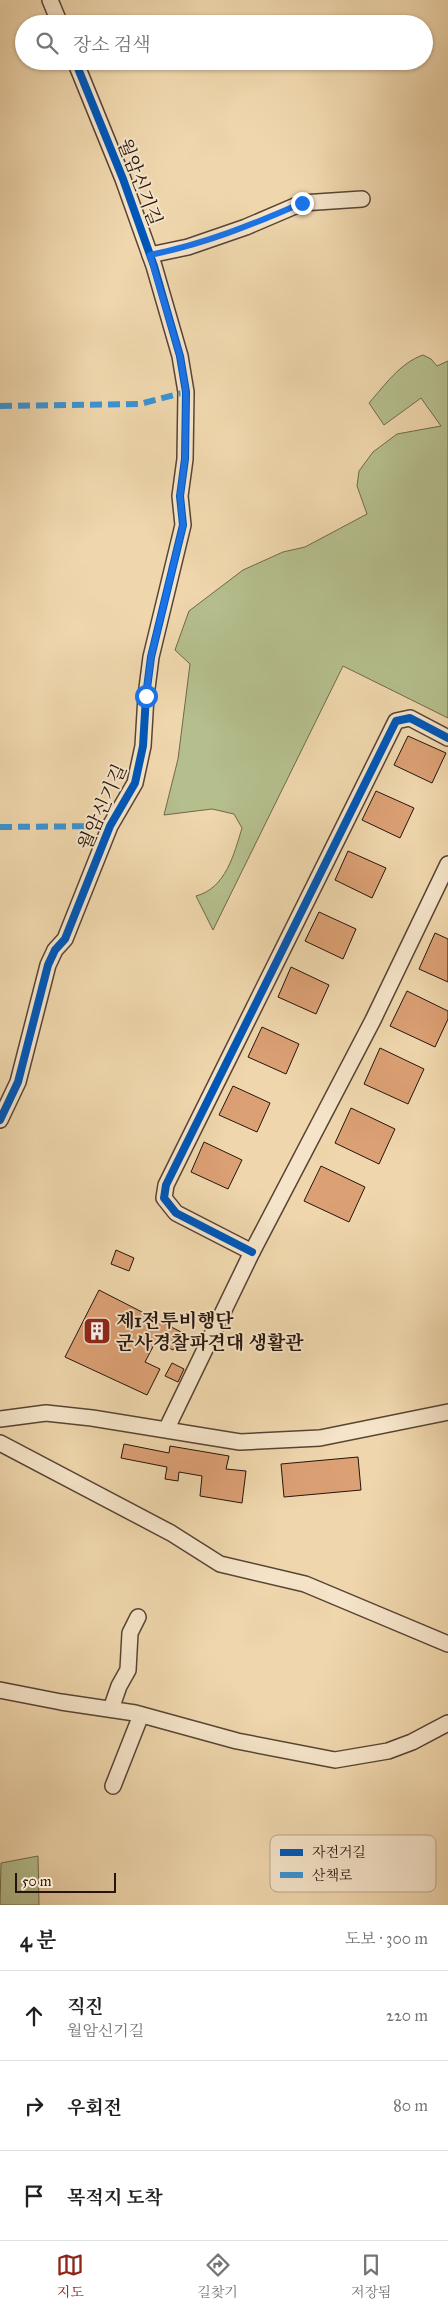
<!DOCTYPE html>
<html lang="ko">
<head>
<meta charset="utf-8">
<style>
  body { margin:0; font-family:"IM FELL Great Primer","Noto Serif KR",serif; background:#f2f2f2; color:#202124 }
  .scale { position:absolute; left:15px; bottom:12px; width:101px; box-sizing:border-box; padding-left:5px; border:2px solid #26140c; border-top:0; font-size:14px; line-height:18px; white-space:nowrap; color:#26140c; -webkit-text-stroke:4px #f5e4c9; paint-order:stroke }
  .stop { position:absolute; width:15px; height:15px; margin:-11px; border:4px solid #1a73e8; border-radius:50%; background:#fff }
  .stop.end { background:#1a73e8; border-color:#fff; box-shadow:0 1px 5px #0008 }
  .list { margin:0; padding:0; list-style:none }
  h2 { display:flex; justify-content:space-between; align-items:center; height:65px; margin:0; padding:0 20px; font-size:21px }
  h2 small { font-size:16px; font-weight:400; color:#757577 }
  .list li { display:grid; grid-template-columns:32px 1fr auto; gap:15px; align-items:center; box-sizing:border-box; height:90px; padding:0 20px; border-top:1px solid #e0e0e0 }
  .list b { display:block; font-size:19px; white-space:nowrap }
  .list p { margin:0; font-size:16px; white-space:nowrap; color:#757577 }
  .list em { font-size:16px; font-style:normal; color:#757577 }
  .icon { flex:none; width:28px; height:28px; fill:none; stroke:currentColor; stroke-width:2; stroke-linecap:round; stroke-linejoin:round }
  .map { position:relative; flex:none; width:448px; height:1905px; overflow:hidden }
  .search { position:absolute; background:#fff; box-shadow:0 1px 4px #0004; left:15px; right:15px; top:15px; height:55px; display:flex; align-items:center; gap:12px; box-sizing:border-box; padding:0 18px; border-radius:28px; color:#757577; font-size:19px }
  .sheet { height:335px; background:#fff }
  nav { display:flex; justify-content:space-around; align-items:center; box-sizing:border-box; height:70px; border-top:1px solid #e0e0e0; background:#fff; font-size:14px; color:#757577 }
  nav a { display:grid; justify-items:center; gap:2px }
  nav .on { color:#8f2418 }
  .map>svg:first-child { display:block }
  .green { fill:#b5be8d; stroke:#6e694c }
  .building { fill:#dba074; stroke:#26140c }
  .lines { fill:none; stroke-linecap:round; stroke-linejoin:round }
  .minor-casing { stroke:#584434; stroke-width:18 }
  .minor { stroke:#f5e4c9; stroke-width:15 }
  .quiet { stroke:#3b93d2; stroke-width:6; stroke-dasharray:12 6; stroke-linecap:butt }
  .cycleway-casing { stroke:#f5e4c9; stroke-width:11 }
  .cycleway { stroke:#0057b8; stroke-width:8 }
  .route { stroke:#1a73e8; stroke-width:6 }
  .labels { text-anchor:middle; dominant-baseline:central; stroke-width:4; stroke-linejoin:round; paint-order:stroke }
  .street-label { font-size:19px; fill:#26140c; stroke:#f5e4c9 }
  .poi-label { font-size:19px; font-weight:bold; fill:#26140c; stroke:#f5e4c9; text-anchor:start }
  .key { fill:#f5e4c9; stroke:#b7a690; stroke-width:1 }
  .key-label { font-size:14px; fill:#26140c }
</style>
</head>
<body>
<div class="map">
<svg width="448" height="1905" viewBox="0 0 448 1905">
  <rect width="100%" height="100%" fill="#efd6ac"/>
  <filter id="stains"><feTurbulence type="fractalNoise" baseFrequency=".004" numOctaves="4"/><feColorMatrix values="0 0 0 0 .2 0 0 0 0 .09 0 0 0 0 .02 0 0 0 .5 -.17"/></filter>
  <radialGradient id="worn" r=".72"><stop offset=".6" stop-color="#630" stop-opacity="0"/><stop offset="1" stop-color="#630" stop-opacity=".3"/></radialGradient>
  <g class="green">
    <path d="M 423,355 L 431,359 L 437,366 L 448,361 L 448,718 L 343,666 L 213,930 L 196,896 C 226,888 234,854 242,828 L 234,814 L 212,809 L 164,815 L 178,759 L 190,664 L 175,650 L 189,611 L 243,570 L 283,552 L 305,547 L 367,514 L 357,486 L 359,471 L 373,452 L 397,434 L 441,426 L 421,398 L 384,425 L 369,403 C 385,385 400,363 423,355 Z"/>
    <polygon points="38,1856 39,1905 0,1905 1,1863"/>
  </g>
  <g class="building">
    <polygon points="408,736 446,753 432,783 394,765"/>
    <polygon points="376,791 414,808 400,838 362,820"/>
    <polygon points="348,851 386,868 372,898 335,880"/>
    <polygon points="319,912 356,929 343,959 305,941"/>
    <polygon points="435,933 448,939 448,982 419,969"/>
    <polygon points="291,967 329,985 316,1014 278,997"/>
    <polygon points="407,991 448,1011 448,1019 435,1047 390,1026"/>
    <polygon points="262,1027 299,1044 286,1074 248,1057"/>
    <polygon points="380,1048 424,1069 408,1104 364,1084"/>
    <polygon points="233,1086 270,1103 257,1132 219,1115"/>
    <polygon points="351,1108 395,1129 379,1164 335,1143"/>
    <polygon points="204,1142 242,1160 228,1189 191,1172"/>
    <polygon points="321,1166 365,1187 349,1222 304,1201"/>
    <polygon points="116,1250 134,1258 129,1271 111,1264"/>
    <polygon points="99,1290 181,1332 173,1350 156,1341 145,1362 160,1369 147,1395 65,1357"/>
    <polygon points="172,1363 184,1369 178,1382 165,1376"/>
    <polygon points="124,1444 169,1453 170,1446 229,1456 226,1469 246,1471 242,1503 200,1496 202,1476 179,1472 178,1481 165,1479 167,1467 121,1458"/>
    <polygon points="358,1457 361,1490 284,1497 281,1464"/>
  </g>
  <g class="lines">
    <defs>
      <g id="minor">
        <polyline points="50,0 60,24"/>
        <polyline points="150,255 188,247 246,227 302,203 362,199"/>
        <polyline points="0,1120 18,1082 48,965 55,950 65,939 110,826 135,783 143,746 146,696 151,657 183,525 180,496 185,459 186,392 180,356 154,266 123,179 75,61"/>
        <polyline points="252,1252 176,1213 164,1198 166,1185 396,721 410,718 448,738"/>
        <polyline points="0,1419 46,1413 92,1418 240,1442 320,1438 448,1412"/>
        <polyline points="167,1428 252,1252 373,1020 448,864"/>
        <polyline points="0,1443 171,1533 220,1564 305,1584 448,1644"/>
        <polyline points="0,1690 61,1702 135,1713 237,1741 335,1760 388,1751 412,1742 448,1723"/>
        <polyline points="111,1709 119,1686 128,1670 130,1633 138,1617"/>
        <polyline points="113,1786 141,1715"/>
      </g>
    </defs>
    <use href="#minor" class="minor-casing"/>
    <use href="#minor" class="minor"/>
    <g class="quiet">
      <polyline points="0,406 140,404 186,392"/>
      <polyline points="0,827 110,826"/>
    </g>
    <defs>
      <g id="cycleway">
        <polyline points="0,1120 18,1082 48,965 55,950 65,939 110,826 135,783 143,746 146,696 151,657 183,525 180,496 185,459 186,392 180,356 154,266 123,179 75,61"/>
        <polyline points="252,1252 176,1213 164,1198 166,1185 396,721 410,718 448,738"/>
      </g>
    </defs>
    <use href="#cycleway" class="cycleway-casing"/>
    <use href="#cycleway" class="cycleway"/>
  </g>
  <g class="lines">
    <path class="route" d="M 146,696 L 151,657 L 183,525 L 180,496 L 185,459 L 186,392 L 180,356 L 150,255 C 204,244 252,225 302,203"/>
  </g>
  <defs>
    <symbol id="building-square" viewBox="-11 -11 22 22"><rect x="-9" y="-9" width="18" height="18" rx="4" fill="#8f2418" stroke="#f5e4c9"/><path d="M-4-6H4V6H1V3H-1V6H-4ZM-2.5-4.3h1.7v1.8h-1.7ZM.8-4.3h1.7v1.8H.8ZM-2.5-1h1.7V.8h-1.7ZM.8-1h1.7V.8H.8Z" fill="#fff"/></symbol>
  </defs>
  <g fill-rule="evenodd">
    <use href="#building-square" x="81" y="1315" width="32" height="32"/>
  </g>
  <g class="labels">
    <g class="street-label">
      <text transform="translate(140 182) rotate(69)">월암신기길</text>
      <text transform="translate(102 807) rotate(-66)">월암신기길</text>
    </g>
    <g class="poi-label">
      <text x="116" y="1320">제1전투비행단<tspan x="116" dy="22">군사경찰파견대 생활관</tspan></text>
    </g>
  </g>
  <rect x="270" y="1835" width="166" height="57" rx="8" class="key"/>
  <rect x="280" y="1849" width="23" height="7" fill="#0057b8"/>
  <rect x="280" y="1872" width="23" height="6" fill="#3b93d2"/>
  <g class="key-label">
    <text x="312" y="1857">자전거길</text>
    <text x="312" y="1880">산책로</text>
  </g>
  <rect width="100%" height="100%" filter="url(#stains)"/>
  <rect width="100%" height="100%" fill="url(#worn)"/>
</svg>
<div class="scale">50 m</div>
<div class="stop" style="left:146px;top:696px"></div>
<div class="stop end" style="left:302px;top:203px"></div>
<div class="search"><svg class="icon" aria-label="search" viewBox="0 0 24 24"><circle cx="10" cy="10" r="6"/><path d="M15 15l6 6"/></svg>장소 검색</div>
</div>
<section class="sheet">
<h2>4 분<small>도보 · 300 m</small></h2>
<ul class="list">
<li><svg class="icon" aria-label="ahead" viewBox="0 0 24 24"><path d="M12 20V5M6 11l6-6 6 6"/></svg><div><b>직진</b><p>월암신기길</p></div><em>220 m</em></li>
<li><svg class="icon" aria-label="right" viewBox="0 0 24 24"><path d="M7 20v-9h11M14 6l5 5-5 5"/></svg><div><b>우회전</b></div><em>80 m</em></li>
<li><svg class="icon" aria-label="arrive" viewBox="0 0 24 24"><path d="M6 21V4h12l-3 4 3 4H6"/></svg><div><b>목적지 도착</b></div></li>
</ul>
</section>
<nav>
<a class="on"><svg class="icon" aria-label="map" viewBox="0 0 24 24"><path d="M3 6l6-2 6 2 6-2v14l-6 2-6-2-6 2zM9 4v14M15 6v14"/></svg>지도</a>
<a><svg class="icon" aria-label="directions" viewBox="0 0 24 24"><path d="M12 3l9 9-9 9-9-9zM9 14v-3h6M13 9l2 2-2 2"/></svg>길찾기</a>
<a><svg class="icon" aria-label="saved" viewBox="0 0 24 24"><path d="M7 4h10v16l-5-4-5 4z"/></svg>저장됨</a>
</nav>
</body>
</html>
